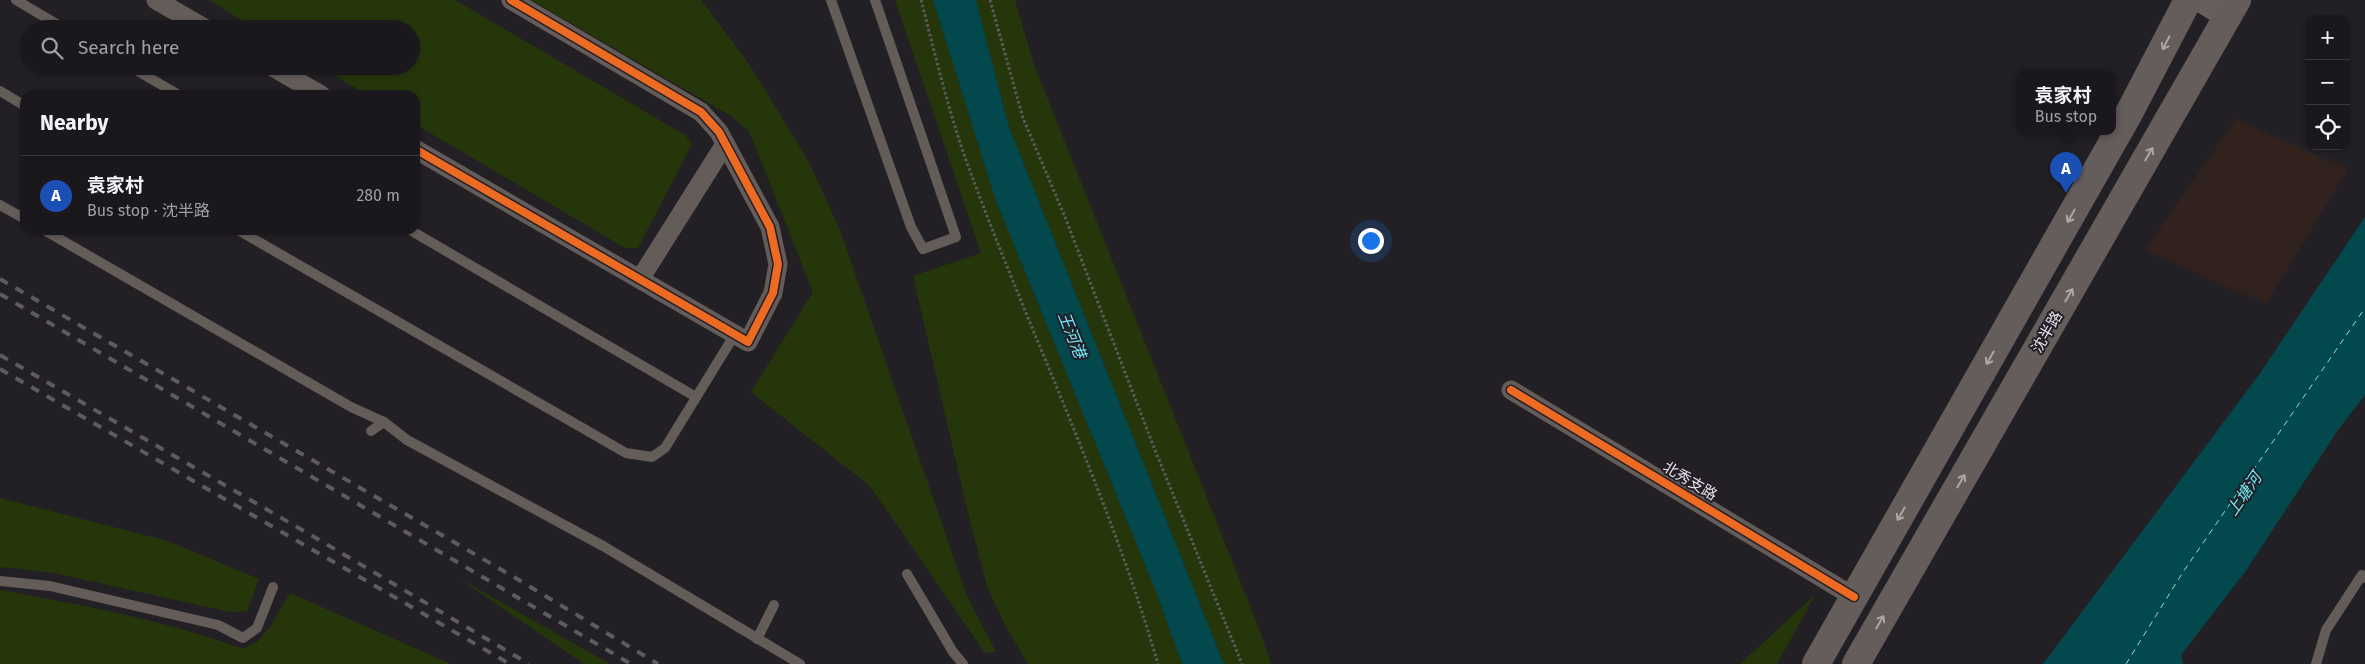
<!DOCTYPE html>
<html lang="en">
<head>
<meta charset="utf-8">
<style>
  body { margin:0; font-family:"Fira Sans","Noto Sans SC",sans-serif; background:#272529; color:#f1f3f6 }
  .controls { position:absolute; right:15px; top:15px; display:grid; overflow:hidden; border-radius:10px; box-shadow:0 1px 4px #0004 }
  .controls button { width:45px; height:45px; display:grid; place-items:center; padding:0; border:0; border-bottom:1px solid #38373b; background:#1a181c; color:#f1f3f6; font:25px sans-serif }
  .you { position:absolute; left:1370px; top:240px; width:18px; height:18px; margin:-12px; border:4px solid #fff; border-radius:50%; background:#1a73e8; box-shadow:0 0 0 8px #1a73e833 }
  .badge { display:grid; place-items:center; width:32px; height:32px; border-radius:50%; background:#a19da4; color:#fff; font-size:16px; font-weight:700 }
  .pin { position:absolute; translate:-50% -41px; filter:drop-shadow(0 1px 2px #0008) }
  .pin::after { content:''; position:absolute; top:26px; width:18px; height:15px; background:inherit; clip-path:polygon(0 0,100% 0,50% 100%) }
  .popup { position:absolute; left:2016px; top:70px; width:100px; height:65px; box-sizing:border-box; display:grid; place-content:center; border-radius:10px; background:#1a181c; filter:drop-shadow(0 1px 4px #0005); font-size:16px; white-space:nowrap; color:#9fa0a3 }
  .popup b { font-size:19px; color:#f1f3f6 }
  .popup::after { content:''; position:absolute; left:50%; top:100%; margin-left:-10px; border:10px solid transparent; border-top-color:#1a181c }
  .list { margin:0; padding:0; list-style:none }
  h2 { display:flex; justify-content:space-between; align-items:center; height:65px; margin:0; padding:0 20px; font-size:21px }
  h2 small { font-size:16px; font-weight:400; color:#9fa0a3 }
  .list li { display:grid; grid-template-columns:32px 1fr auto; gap:15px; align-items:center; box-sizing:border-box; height:80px; padding:0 20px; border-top:1px solid #38373b }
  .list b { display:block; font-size:19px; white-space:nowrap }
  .list p { margin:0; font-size:16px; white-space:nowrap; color:#9fa0a3 }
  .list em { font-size:16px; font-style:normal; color:#9fa0a3 }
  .icon { flex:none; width:28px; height:28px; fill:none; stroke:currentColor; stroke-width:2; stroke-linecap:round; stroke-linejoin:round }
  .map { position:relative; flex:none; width:2365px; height:664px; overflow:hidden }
  .search { position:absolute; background:#1a181c; box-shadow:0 1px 4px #0004; left:20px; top:20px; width:400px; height:55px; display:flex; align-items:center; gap:12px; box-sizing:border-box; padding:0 18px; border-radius:28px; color:#9fa0a3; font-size:19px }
  .panel { position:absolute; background:#1a181c; box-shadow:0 1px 4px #0004; left:20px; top:90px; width:400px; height:145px; border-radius:15px }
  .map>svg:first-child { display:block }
  .commercial { fill:#32221e }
  .green { fill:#25360b }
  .water { fill:#03484d }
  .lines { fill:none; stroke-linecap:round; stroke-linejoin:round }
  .ferry { stroke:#6eeaf4; stroke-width:1; stroke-dasharray:6 5; stroke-linecap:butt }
  .path { stroke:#5f5b5b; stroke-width:3; stroke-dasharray:2.5 2.5; stroke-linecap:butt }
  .service { stroke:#645c59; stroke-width:10 }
  .minor { stroke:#645c59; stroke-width:19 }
  .secondary { stroke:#675f5c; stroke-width:28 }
  .primary { stroke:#655d5b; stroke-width:28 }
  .rail { stroke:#5e5b5c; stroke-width:4; stroke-dasharray:9 9; stroke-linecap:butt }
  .cycleway-casing { stroke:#231e27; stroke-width:11 }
  .cycleway { stroke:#ed6a23; stroke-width:8 }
  .oneway { stroke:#aba6a9 }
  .labels { text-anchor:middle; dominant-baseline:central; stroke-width:4; stroke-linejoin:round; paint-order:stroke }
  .street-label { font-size:15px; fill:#e5e1e8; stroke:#231e27 }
  .water-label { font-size:16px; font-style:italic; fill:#6eeaf4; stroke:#231e27 }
</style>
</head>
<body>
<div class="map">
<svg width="2365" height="664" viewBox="0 0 2365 664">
  <rect width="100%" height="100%" fill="#232025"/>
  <polygon class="commercial" points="2236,119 2348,169 2266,304 2145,250"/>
  <g class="green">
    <polygon points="209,0 455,0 685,135 692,144 638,248 625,248 415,124 415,95 367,95 319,66 411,66 411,29 256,29"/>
    <polygon points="531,0 701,0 749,64 809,162 840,230 967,596 996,652 985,653 870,486 751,392 813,292 749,131 731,116"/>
    <polygon points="895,0 933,0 996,201 1157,594 1182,664 1028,664 1005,625 987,586 968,513 913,276 981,253"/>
    <polygon points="976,0 1015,0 1033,62 1260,631 1271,664 1224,664 1008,124"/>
    <polygon points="0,498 168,541 259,579 247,611 230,612 54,573 0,567"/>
    <polygon points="457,577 610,664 584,664"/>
    <path d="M 0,590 C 82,605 164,620 243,649 L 257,642 L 270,627 L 290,593 L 451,664 L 0,664 Z"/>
    <polygon points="1815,595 1777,664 1740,664"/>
  </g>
  <g class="water">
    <polygon points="933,0 976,0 1008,124 1224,664 1182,664 1157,594 996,201"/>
    <polygon points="2365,217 2365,395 2338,430 2245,572 2181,655 2183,664 2043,664 2258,376"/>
  </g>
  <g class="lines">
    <polyline class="ferry" points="2126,664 2183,572 2365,308"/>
    <g class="path">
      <path d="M 921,0 C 936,57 949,115 970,171 C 1031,336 1109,495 1158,664"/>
      <polyline points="990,0 1023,118 1065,217 1155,450 1242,664"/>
    </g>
    <g class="service">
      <polyline points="16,0 65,29"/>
      <polyline points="831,0 911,227 923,249 956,237 875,0"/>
      <polyline points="129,66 179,95"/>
      <polyline points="0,91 25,106"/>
      <polyline points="0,205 25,219"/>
      <polyline points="44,230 351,407 384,422 407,440 603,546 800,664"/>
      <polyline points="238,230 626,453 652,457 665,448 735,334"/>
      <polyline points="410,230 696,397"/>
      <polyline points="371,431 384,422"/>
      <polyline points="907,574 953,652 963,664"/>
      <polyline points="0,581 50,586 218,625 243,638 257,628 273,587"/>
      <polyline points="757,639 774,605"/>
      <polyline points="2316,664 2326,630 2362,575 2365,578"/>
    </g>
    <g class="minor">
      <polyline points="156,0 206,29"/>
      <polyline points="271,66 321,95"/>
      <polyline points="415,149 748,342 773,293 778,264 770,227 719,132 701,112 511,0"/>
      <polyline points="640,279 725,144"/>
      <polyline points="1511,390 1854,597"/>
    </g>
    <polyline class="secondary" points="2204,0 2228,15"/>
    <g class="primary">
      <polyline points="1816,664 2128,115 2188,0"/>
      <polyline points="1856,664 2237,0"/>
    </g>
    <g class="rail">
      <polyline points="0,279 514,577 658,664"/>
      <polyline points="0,294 631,664"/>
      <polyline points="0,355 316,538 529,664"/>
      <polyline points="0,369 510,664"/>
    </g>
    <defs>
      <g id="cycleway">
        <polyline points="415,149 748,342 773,293 778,264 770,227 719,132 701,112 511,0"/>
        <polyline points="1511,390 1854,597"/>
      </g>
    </defs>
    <use href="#cycleway" class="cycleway-casing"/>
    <use href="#cycleway" class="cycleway"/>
  </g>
  <defs><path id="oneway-shaft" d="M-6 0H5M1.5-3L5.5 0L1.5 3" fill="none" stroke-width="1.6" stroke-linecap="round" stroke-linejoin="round" transform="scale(1.25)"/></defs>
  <g class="oneway">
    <use href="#oneway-shaft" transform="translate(2166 43) rotate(117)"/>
    <use href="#oneway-shaft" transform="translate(2149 154) rotate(-60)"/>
    <use href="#oneway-shaft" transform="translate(2071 216) rotate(120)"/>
    <use href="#oneway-shaft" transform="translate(2069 295) rotate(-60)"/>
    <use href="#oneway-shaft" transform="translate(1990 358) rotate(120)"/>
    <use href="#oneway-shaft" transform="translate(1961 481) rotate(-60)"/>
    <use href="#oneway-shaft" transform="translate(1901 514) rotate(120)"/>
    <use href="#oneway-shaft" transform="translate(1880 622) rotate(-60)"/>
  </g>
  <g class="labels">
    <g class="street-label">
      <text transform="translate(2047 332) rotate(-60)">沈半路</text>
      <text transform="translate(1690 481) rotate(31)">北秀支路</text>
    </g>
    <g class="water-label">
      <text transform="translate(1072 335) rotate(68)">王河港</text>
      <text transform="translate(2244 494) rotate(-55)">上塘河</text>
    </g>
  </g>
</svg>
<div class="controls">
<button>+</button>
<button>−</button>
<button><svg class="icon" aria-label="locate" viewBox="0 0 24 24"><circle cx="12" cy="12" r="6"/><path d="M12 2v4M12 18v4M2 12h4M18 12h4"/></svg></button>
</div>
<div class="you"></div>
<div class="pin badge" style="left:2066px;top:193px;background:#1a4fb4">A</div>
<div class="popup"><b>袁家村</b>Bus stop</div>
<div class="search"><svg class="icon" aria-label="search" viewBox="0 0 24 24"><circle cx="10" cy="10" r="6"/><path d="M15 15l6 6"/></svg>Search here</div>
<section class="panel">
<h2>Nearby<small></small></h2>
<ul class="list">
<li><span class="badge" style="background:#1a4fb4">A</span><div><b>袁家村</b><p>Bus stop · 沈半路</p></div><em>280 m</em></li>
</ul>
</section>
</div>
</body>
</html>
